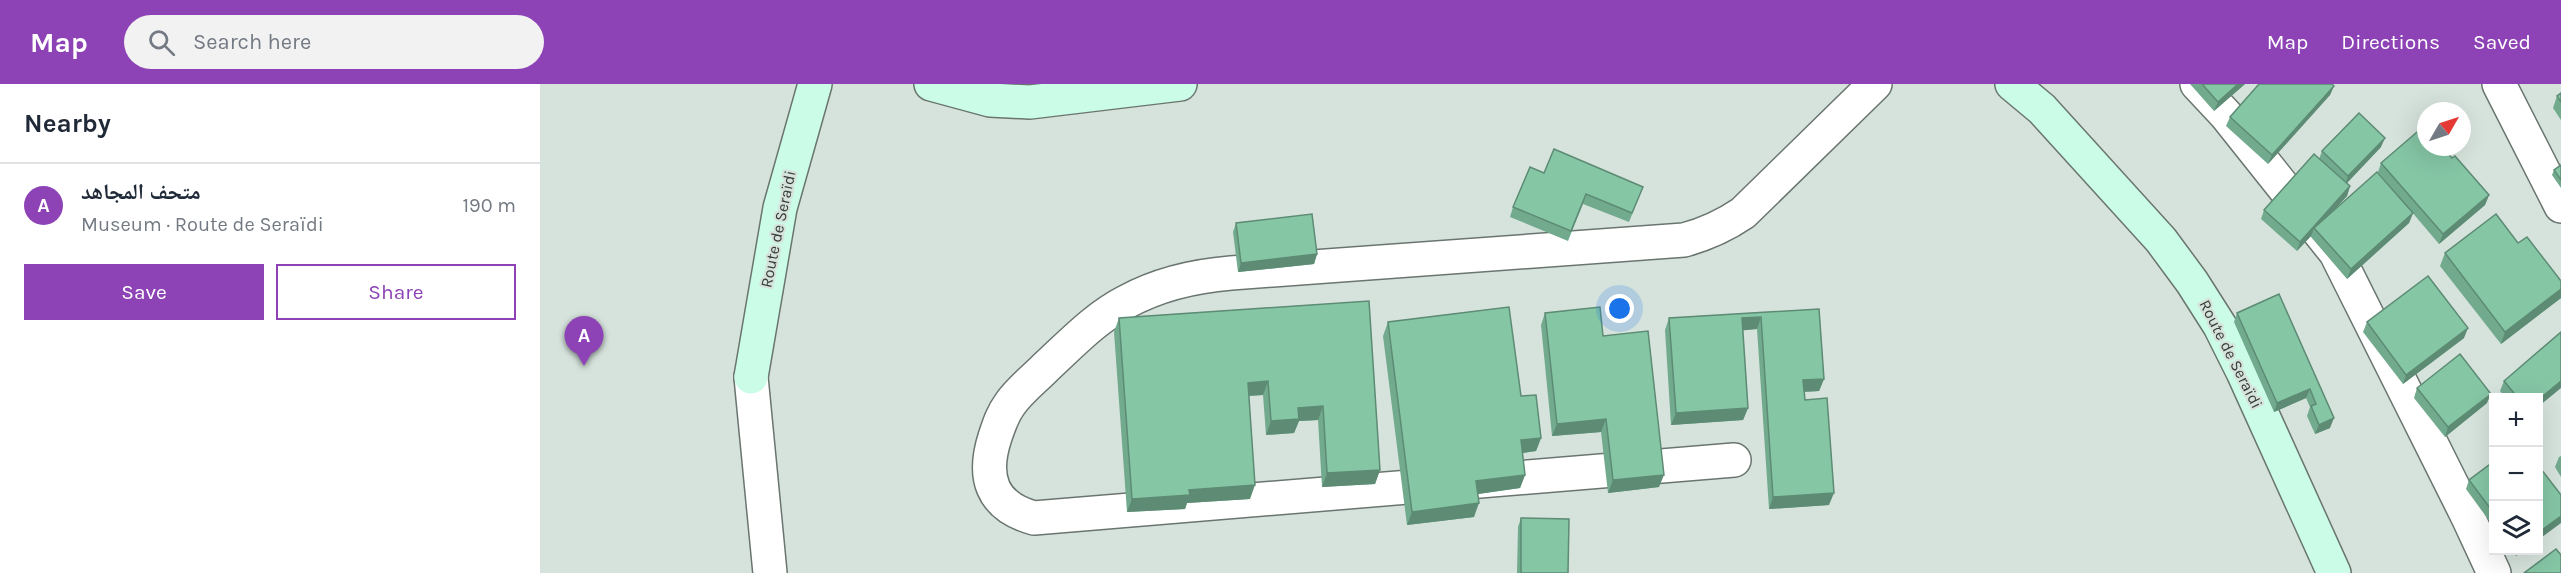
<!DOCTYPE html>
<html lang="en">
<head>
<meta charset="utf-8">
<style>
  body { margin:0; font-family:Karla,"Noto Naskh Arabic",sans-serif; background:#f2f2f3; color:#1f2937 }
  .controls { position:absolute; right:18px; bottom:18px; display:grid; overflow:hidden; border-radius:0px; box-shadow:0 6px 24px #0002 }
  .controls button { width:54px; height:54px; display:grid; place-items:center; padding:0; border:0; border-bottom:2px solid #e0e1e3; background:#fff; color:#1f2937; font:30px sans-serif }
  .compass { position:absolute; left:1877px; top:18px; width:54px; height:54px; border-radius:50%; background:#fff; box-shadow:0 6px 24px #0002; rotate:51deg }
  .you { position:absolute; left:1080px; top:225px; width:21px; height:21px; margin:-15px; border:4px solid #fff; border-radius:50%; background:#1a73e8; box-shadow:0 0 0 9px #1a73e833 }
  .badge { display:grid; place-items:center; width:39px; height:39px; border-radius:50%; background:#8d43b5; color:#fff; font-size:20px; font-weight:700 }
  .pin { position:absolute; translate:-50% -50px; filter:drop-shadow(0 2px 3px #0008) }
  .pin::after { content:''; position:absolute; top:32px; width:21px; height:18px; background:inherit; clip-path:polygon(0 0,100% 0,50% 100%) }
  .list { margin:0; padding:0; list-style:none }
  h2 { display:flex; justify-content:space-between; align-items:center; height:78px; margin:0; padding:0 24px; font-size:26px }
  h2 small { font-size:20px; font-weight:400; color:#747a83 }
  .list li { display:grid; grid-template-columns:39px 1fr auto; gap:18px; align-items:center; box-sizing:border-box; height:84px; padding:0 24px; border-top:2px solid #e0e1e3 }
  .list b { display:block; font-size:22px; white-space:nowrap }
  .list p { margin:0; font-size:20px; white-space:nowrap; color:#747a83 }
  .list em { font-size:20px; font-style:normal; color:#747a83 }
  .actions { display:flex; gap:12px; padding:18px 24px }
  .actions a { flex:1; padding:14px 0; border:2px solid #8d43b5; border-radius:0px; text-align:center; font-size:21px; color:#8d43b5 }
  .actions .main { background:#8d43b5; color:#fff }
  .icon { flex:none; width:33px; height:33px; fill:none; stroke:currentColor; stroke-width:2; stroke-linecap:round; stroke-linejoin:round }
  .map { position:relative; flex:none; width:2021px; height:489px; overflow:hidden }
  header { display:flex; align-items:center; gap:36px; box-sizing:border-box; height:84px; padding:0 30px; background:#8d43b5; color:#fff }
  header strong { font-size:28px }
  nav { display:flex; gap:33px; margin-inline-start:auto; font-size:21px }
  .search { width:420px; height:54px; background:#f2f2f3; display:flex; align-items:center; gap:15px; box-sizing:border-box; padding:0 21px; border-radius:33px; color:#747a83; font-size:22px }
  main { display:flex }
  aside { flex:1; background:#fff }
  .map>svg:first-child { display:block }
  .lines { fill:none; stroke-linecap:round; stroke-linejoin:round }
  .street-casing { stroke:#6a756f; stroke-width:36 }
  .secondary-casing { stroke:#6a756f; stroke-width:36 }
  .street { stroke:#fff; stroke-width:33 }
  .secondary { stroke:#cafce8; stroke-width:33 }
  .wall { fill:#72aa8e }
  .shaded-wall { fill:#5d8b74 }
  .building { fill:#85c6a5; stroke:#5d8b74; stroke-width:1.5 }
  .labels { text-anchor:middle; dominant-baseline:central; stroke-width:4.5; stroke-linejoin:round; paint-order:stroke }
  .street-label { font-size:16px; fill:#373c39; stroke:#d6e3dc }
</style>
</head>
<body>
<header>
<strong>Map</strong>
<div class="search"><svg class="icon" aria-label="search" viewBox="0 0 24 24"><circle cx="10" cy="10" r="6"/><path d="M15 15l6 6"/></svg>Search here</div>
<nav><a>Map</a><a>Directions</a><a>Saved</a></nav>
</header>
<main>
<aside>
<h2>Nearby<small></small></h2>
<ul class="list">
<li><span class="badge">A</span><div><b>متحف المجاهد</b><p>Museum · Route de Seraïdi</p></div><em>190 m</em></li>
</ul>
<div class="actions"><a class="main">Save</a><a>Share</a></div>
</aside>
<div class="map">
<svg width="2021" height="489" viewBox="0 0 2021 489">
  <rect width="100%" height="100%" fill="#d6e3dc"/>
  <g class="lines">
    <defs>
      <g id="street">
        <polyline points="1657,0 1686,31 1796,169 1928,433 1954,489"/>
        <polyline points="1959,0 2021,122"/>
        <polyline points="211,293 230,489"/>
        <path d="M 1194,376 L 494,434 C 451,422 442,393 455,353 C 459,341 462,331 470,320 C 479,307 493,296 505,284 C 530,261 555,234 586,218 C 619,200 654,192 691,189 L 1144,156 C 1166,150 1184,142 1203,129 L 1335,0"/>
      </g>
      <g id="secondary">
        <polyline points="391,0 450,16 490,18 640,0"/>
        <polyline points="1472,0 1502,25 1621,156 1652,198 1680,242 1703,288 1794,489"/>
        <polyline points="211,293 240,124 275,0"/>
      </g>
    </defs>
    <use href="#street" class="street-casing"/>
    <use href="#secondary" class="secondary-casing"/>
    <use href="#street" class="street"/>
    <use href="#secondary" class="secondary"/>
  </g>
  <g class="wall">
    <polygon points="1650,0 1705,0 1674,27"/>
    <polygon points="1794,2 1790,11 1728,80 1686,42 1690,33"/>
    <polygon points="2021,9 2021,36 2013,24 2017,12"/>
    <polygon points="1841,63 1807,99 1810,102 1807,112 1795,125 1873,129 1869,139 1807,195 1771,153 1771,152 1757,167 1721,135 1724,126 1779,75 1782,67"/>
    <polygon points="1912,74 1949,111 1945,121 1899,160 1838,88 1841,79"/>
    <polygon points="2021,81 2021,104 2012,91 2014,86"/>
    <polygon points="1004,89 1103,103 1089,138 1043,120 1028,157 970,133 973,123"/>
    <polygon points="696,139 777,170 774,180 698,188 693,148"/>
    <polygon points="1905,169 2021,214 1961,260 1900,182"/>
    <polygon points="1739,210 1790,344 1775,350 1767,332 1770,323 1766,314 1734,328 1694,238 1697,229"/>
    <polygon points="829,217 840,386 835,400 782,403 778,336 759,337 754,349 726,351 723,311 709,312 710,415 647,419 645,425 587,428 574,248 579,234"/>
    <polygon points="1279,225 1284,295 1279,307 1264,308 1265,316 1289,421 1229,425 1217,245 1203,246 1208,324 1203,336 1131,341 1125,246 1129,234"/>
    <polygon points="1005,229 1063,252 1119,403 1068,409 1061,348 1012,352 1001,241"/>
    <polygon points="848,238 981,312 1001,354 996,367 982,369 985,391 980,404 938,410 934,433 867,441 843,252"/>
    <polygon points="1827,238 1924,254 1863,300 1823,248"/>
    <polygon points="1964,297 1998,314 1966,314 1960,307"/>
    <polygon points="1877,304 1947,319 1905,353 1874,314"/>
    <polygon points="2021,372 2021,393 2015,383 2019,373"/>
    <polygon points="1953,378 1953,442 1926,405 1929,396"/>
    <polygon points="981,434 1028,489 977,489 978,443"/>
    <polygon points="1972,466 1984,466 1976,472"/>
  </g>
  <g class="shaded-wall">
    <polygon points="1698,0 1705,0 1674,27 1678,18"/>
    <polygon points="1794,2 1790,11 1728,80 1732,71"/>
    <polygon points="1845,54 1841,63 1805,101 1808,92"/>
    <polygon points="1810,102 1807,112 1776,146 1774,144 1771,152 1757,167 1760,158"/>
    <polygon points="1949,111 1945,121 1899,160 1903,150"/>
    <polygon points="1873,129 1869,139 1807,195 1811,185"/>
    <polygon points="777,170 774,180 698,188 701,179"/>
    <polygon points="2021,205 2021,214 1961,260 1965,248"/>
    <polygon points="1221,233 1217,245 1197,247 1202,234"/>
    <polygon points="1928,244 1924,254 1863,300 1866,291"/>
    <polygon points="1284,295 1279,307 1259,308 1263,296"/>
    <polygon points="728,297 723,311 703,312 708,299"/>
    <polygon points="2021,297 2021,304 1998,323 1998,316"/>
    <polygon points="1770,305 1766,314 1734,328 1737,319"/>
    <polygon points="1951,310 1947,319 1905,353 1908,343"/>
    <polygon points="783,322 778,336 759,337 754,349 726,351 731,337 758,324"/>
    <polygon points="1208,324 1203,336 1131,341 1136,329"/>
    <polygon points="1794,334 1790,344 1775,350 1779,341"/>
    <polygon points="1066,335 1061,348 1012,352 1017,340"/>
    <polygon points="1001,354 996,367 976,370 981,356"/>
    <polygon points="840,386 835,400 782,403 787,389"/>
    <polygon points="985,391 980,404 931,411 936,397"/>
    <polygon points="1124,391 1119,403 1068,409 1073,396"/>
    <polygon points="715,401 710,415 647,419 645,425 587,428 592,415 649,406"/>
    <polygon points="1294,409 1289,421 1229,425 1233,413"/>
    <polygon points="939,419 934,433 867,441 872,428"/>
    <polygon points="2021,432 2021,439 1998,456 1998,449"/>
    <polygon points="1978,466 1984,466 1976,472"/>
  </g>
  <g class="building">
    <polygon points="1662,0 1698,0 1678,18"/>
    <polygon points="1719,0 1792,0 1794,2 1732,71 1690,33"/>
    <polygon points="2021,9 2021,18 2017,12"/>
    <polygon points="1819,29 1845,54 1808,92 1782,67"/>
    <polygon points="1884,42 1886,45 1886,63 1902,63 1912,74 1915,72 1949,111 1903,150 1841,79"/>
    <polygon points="1014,65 1103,103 1092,129 1046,110 1031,147 973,123 990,83 1004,89"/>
    <polygon points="1774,70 1810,102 1760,158 1724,126"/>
    <polygon points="2021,81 2021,96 2014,86"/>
    <polygon points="1837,88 1873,129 1811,185 1774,144"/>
    <polygon points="772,130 777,170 701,179 696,139"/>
    <polygon points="1956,130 1978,159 1987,153 2021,197 2021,205 1965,248 1905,169"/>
    <polygon points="1888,192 1928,244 1866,291 1827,238"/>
    <polygon points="1739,210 1794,334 1779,341 1771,322 1776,320 1770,305 1737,319 1697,229"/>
    <polygon points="829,217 840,386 787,389 783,322 758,324 759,335 731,337 728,297 708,299 715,401 649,406 650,411 592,415 579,234"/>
    <polygon points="969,223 981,312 996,311 1001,354 981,356 985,391 936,397 939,419 872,428 848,238"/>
    <polygon points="1060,223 1063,252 1108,247 1124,391 1073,396 1066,335 1017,340 1005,229"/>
    <polygon points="1279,225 1284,295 1263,296 1265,316 1287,314 1294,409 1233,413 1221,233 1202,234 1208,324 1136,329 1129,234"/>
    <polygon points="2021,248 2021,297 1998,316 1998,314 1978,314 1964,297"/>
    <polygon points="1920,270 1951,310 1908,343 1877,304"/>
    <polygon points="1953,378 1953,428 1929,396"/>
    <polygon points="1998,381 2021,411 2021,432 1998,449"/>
    <polygon points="981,434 1029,435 1028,489 981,489"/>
    <polygon points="2016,465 2021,471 2021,489 1984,489"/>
  </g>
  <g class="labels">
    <g class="street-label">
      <text transform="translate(238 145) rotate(-78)">Route de Seraïdi</text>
      <text transform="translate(1691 270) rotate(63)">Route de Seraïdi</text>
    </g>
  </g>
</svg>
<div class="controls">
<button>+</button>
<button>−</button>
<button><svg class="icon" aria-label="layers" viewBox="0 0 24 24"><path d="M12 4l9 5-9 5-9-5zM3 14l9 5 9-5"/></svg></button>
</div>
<svg class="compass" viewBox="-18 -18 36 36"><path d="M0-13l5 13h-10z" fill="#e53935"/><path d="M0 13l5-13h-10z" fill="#747a83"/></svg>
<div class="you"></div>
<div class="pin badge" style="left:44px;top:282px">A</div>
</div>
</main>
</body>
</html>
